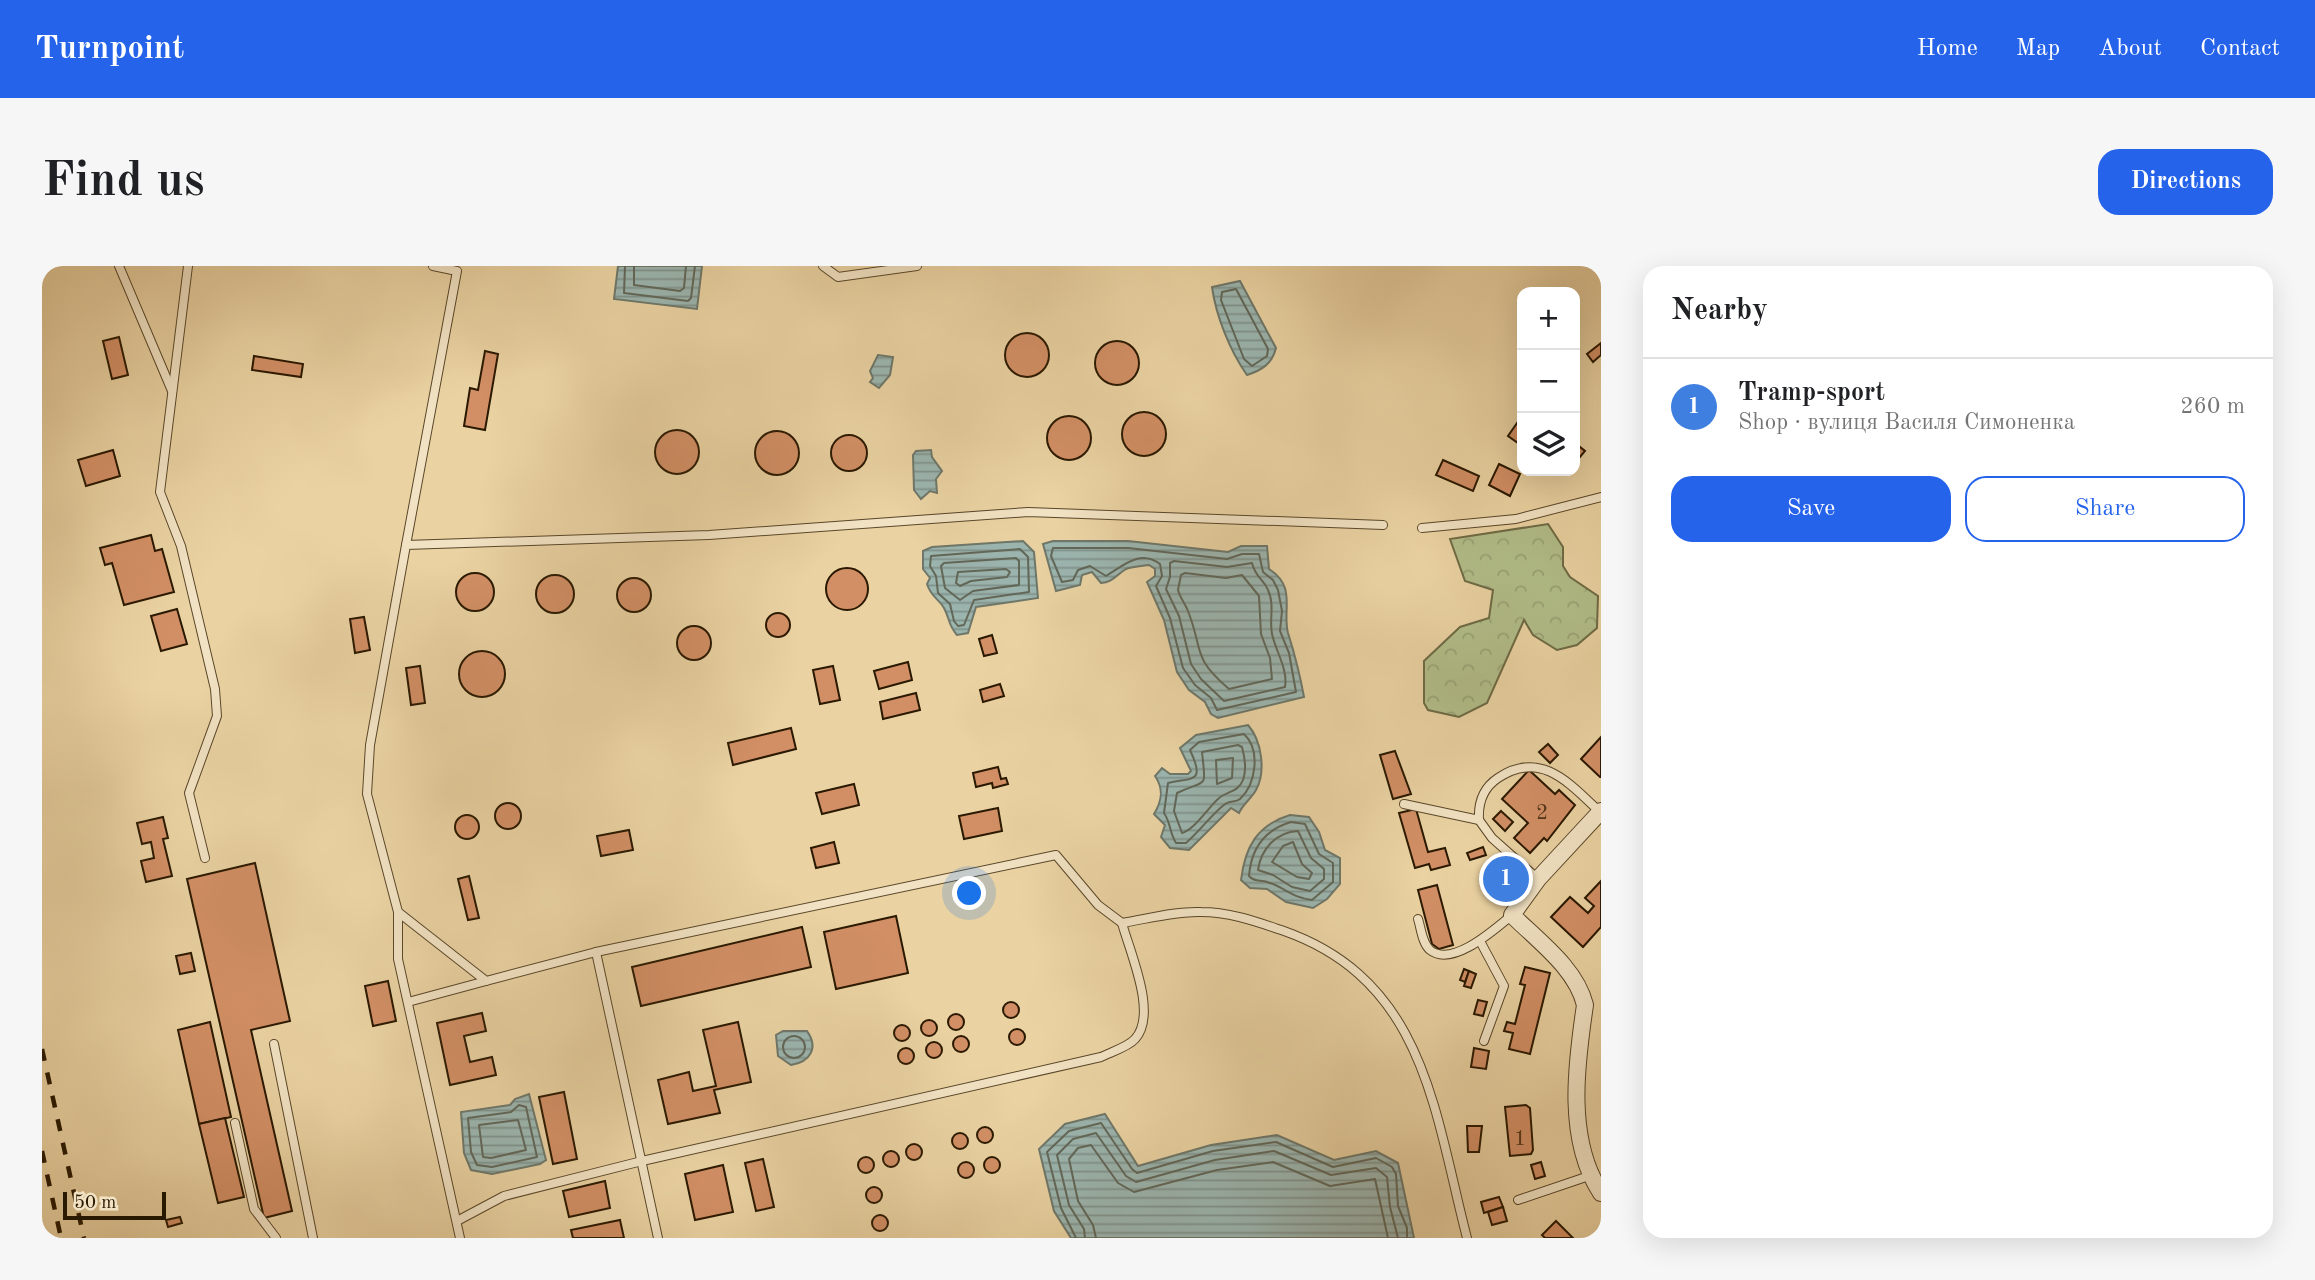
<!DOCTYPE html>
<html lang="en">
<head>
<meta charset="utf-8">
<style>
  body { margin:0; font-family:"Old Standard TT",serif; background:#f6f6f6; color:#202124 }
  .controls { position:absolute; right:21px; top:21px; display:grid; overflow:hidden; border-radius:14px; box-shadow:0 7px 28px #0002 }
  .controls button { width:63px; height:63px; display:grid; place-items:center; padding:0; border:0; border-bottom:2px solid #e0e0e0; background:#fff; color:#202124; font:35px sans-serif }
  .scale { position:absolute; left:21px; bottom:18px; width:103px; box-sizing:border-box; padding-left:7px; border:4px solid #2a1901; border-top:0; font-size:19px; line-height:24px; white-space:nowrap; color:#2a1901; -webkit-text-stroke:5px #f1e2c3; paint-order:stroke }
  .you { position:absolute; left:928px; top:628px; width:24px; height:24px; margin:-18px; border:5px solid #fff; border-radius:50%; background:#1a73e8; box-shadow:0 0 0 10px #1a73e833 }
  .badge { display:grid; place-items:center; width:46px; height:46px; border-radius:50%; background:#2563eb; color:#fff; font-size:23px; font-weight:700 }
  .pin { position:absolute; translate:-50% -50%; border:4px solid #fff; box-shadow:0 2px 7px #0006 }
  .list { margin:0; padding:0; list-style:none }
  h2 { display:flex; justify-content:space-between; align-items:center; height:91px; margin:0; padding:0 28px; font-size:30px }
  h2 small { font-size:23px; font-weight:400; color:#757577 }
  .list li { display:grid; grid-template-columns:46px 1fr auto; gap:21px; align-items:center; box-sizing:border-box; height:98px; padding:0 28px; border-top:2px solid #e0e0e0 }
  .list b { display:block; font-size:26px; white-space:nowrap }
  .list p { margin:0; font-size:23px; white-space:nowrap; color:#757577 }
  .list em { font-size:23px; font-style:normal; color:#757577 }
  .actions { display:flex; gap:14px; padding:21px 28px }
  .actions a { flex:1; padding:16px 0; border:2px solid #2563eb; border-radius:21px; text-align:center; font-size:24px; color:#2563eb }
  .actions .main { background:#2563eb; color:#fff }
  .icon { flex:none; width:38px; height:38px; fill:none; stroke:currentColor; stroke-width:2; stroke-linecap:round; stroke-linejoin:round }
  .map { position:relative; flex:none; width:1559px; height:972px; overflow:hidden; border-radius:21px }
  header { display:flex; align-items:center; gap:42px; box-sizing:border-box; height:98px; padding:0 35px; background:#2563eb; color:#fff }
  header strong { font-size:33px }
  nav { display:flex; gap:38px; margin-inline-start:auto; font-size:24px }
  .intro { display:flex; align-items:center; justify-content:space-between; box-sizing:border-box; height:168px; padding:0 42px }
  h1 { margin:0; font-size:49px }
  .button { padding:18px 32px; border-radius:21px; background:#2563eb; color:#fff; font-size:24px; font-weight:700 }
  main { display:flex; gap:42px; padding:0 42px }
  aside { flex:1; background:#fff; border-radius:21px; box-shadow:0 7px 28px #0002 }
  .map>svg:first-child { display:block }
  .forest { fill:url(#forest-crowns); stroke:#6e6b45; stroke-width:2 }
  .water { fill:url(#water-rules); stroke:#6e7769; stroke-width:2 }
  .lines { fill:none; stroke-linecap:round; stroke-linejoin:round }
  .shore { stroke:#626758; stroke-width:2 }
  .building { fill:#d28f65; stroke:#2a1901; stroke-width:2 }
  .service-casing { stroke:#5a4729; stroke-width:10 }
  .minor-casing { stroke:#5a4729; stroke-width:18 }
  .service { stroke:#f1e2c3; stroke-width:8 }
  .minor { stroke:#f1e2c3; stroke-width:16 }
  .rail { stroke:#2a1901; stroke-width:4.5; stroke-dasharray:12 12; stroke-linecap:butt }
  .labels { text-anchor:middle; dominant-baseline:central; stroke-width:6; stroke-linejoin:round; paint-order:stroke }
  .number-label { font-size:21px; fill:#54361a }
</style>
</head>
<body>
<header>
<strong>Turnpoint</strong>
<nav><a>Home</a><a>Map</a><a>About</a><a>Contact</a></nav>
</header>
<div class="intro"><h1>Find us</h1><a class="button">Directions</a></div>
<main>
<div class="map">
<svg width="1559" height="972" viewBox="0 0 1559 972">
  <defs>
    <pattern id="forest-crowns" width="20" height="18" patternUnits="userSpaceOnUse" patternTransform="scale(1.75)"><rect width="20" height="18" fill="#b1bd89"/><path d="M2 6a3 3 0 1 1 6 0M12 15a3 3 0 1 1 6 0" fill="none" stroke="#98a274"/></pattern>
    <pattern id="water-rules" width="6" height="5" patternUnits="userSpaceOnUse" patternTransform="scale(1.75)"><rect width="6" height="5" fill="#9bb5af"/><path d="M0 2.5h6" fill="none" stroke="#7f928c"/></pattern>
  </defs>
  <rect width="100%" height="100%" fill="#ead2a2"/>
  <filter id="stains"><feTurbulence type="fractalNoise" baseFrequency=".00286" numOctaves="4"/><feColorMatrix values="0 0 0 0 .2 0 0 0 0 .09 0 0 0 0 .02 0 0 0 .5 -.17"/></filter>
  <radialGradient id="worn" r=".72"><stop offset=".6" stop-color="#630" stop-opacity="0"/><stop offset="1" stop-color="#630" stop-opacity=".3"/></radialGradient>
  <polygon class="forest" points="1506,258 1521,281 1521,300 1528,311 1556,330 1555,362 1535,379 1515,384 1491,369 1482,354 1445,437 1417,451 1386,444 1382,437 1382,395 1418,361 1447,352 1451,324 1423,315 1408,273"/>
  <g class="water">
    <polygon points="576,0 660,0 655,43 572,33"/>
    <path d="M 1198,15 L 1234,82 C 1230,98 1220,104 1205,109 C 1188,85 1174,50 1170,21 Z"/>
    <polygon points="836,89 851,91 848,109 837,122 828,116 831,112 828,105"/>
    <polygon points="889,184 890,191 900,205 894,213 895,227 888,225 879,233 872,224 871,189 874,185"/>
    <path d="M 981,275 L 992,286 L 996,332 L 934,341 L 926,367 L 915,369 C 906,359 908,353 902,342 C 897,333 889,331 885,318 L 888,312 L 881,303 L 881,285 L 890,281 Z"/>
    <path d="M 1011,275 L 1086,275 L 1186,286 L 1199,280 L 1225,280 L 1227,303 C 1255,321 1240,344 1246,367 C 1253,389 1258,409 1262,431 L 1176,452 L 1169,448 L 1163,436 L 1147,424 L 1135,406 L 1122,354 L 1105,316 L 1113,310 L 1113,303 L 1107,299 C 1100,300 1091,300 1084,303 C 1074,309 1071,316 1059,317 L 1050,306 L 1040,309 L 1038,319 L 1014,325 L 1001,278 Z"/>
    <path d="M 1206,459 C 1220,475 1224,506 1214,524 C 1209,533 1201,538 1197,547 L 1189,542 L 1147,584 L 1128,582 L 1119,571 L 1123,559 L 1112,548 C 1120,535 1122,523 1113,510 L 1120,502 L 1128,508 L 1146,508 L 1149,505 L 1138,482 L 1154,469 Z"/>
    <path d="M 1248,549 L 1267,551 L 1277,566 L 1283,584 L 1298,592 L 1298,618 L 1285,633 L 1271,642 L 1244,636 L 1225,623 L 1208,622 L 1199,614 C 1203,581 1215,559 1248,549 Z"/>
    <path d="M 741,765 L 765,765 C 777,782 768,796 749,799 L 736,790 L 734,769 Z"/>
    <polygon points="487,828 504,894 498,898 450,908 429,904 422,887 419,846 468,839 473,833"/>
    <polygon points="1063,848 1096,900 1169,879 1235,869 1292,894 1334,885 1356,897 1372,972 1029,972 1012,945 997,883 1023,858"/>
  </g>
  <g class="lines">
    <g class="shore">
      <polyline points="583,0 582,27 646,35 649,32 653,0"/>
      <polyline points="592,0 592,19 638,25 642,22 644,0"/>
      <polygon points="1194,23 1226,83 1225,90 1210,100 1202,93 1179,34 1180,26"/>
      <path d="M 1011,282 L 1086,282 L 1185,293 L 1200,288 L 1217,288 L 1221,306 L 1231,314 L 1236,324 L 1240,345 L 1238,365 L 1247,387 L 1254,426 L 1175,444 L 1169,432 L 1153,419 L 1141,402 L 1128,352 L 1114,320 L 1120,310 L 1118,298 C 1098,283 1081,300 1064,310 L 1048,300 L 1036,304 L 1031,314 L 1020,316 L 1009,290 Z"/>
      <polygon points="978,283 986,291 987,326 932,334 922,359 916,360 912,355 908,338 896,327 894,310 888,300 889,290"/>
      <polygon points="974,292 977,295 977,319 931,325 918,334 903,322 899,300 902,297"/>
      <path d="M 1132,295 L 1185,301 L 1210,297 C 1214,313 1222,313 1226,324 C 1233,339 1227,354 1230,368 C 1234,386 1246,403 1243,421 L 1182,435 L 1159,413 L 1149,398 L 1137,350 L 1124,323 L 1128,311 L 1128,297 Z"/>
      <polygon points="964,303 968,306 965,311 929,315 918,320 914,317 916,306"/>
      <path d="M 1143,307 L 1184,312 L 1200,309 L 1217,330 L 1219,368 L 1228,392 L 1230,413 L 1187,423 C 1149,390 1162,386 1146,345 C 1143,337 1138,332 1136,324 L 1139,309 Z"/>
      <path d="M 1202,468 C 1219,484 1214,518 1198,533 C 1193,537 1189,534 1183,538 C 1169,549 1158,565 1144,577 L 1134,577 C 1127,566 1129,557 1122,547 L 1126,517 C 1150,511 1164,518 1148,484 L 1157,476 Z"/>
      <path d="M 1196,479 L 1200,481 C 1203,492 1205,503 1201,514 C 1196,527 1184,525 1176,533 C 1165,543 1153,563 1140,567 L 1132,545 L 1135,527 C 1166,512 1164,525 1160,486 Z"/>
      <polygon points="1191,492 1190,512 1175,518 1174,494"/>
      <path d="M 1249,556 L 1263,558 L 1277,588 L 1291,597 L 1291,616 L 1270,634 C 1249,631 1245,623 1228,617 C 1219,613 1213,617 1207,610 C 1209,583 1222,564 1249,556 Z"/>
      <path d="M 1256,565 L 1269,592 L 1282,603 L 1282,613 L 1268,625 L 1250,621 L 1231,609 L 1216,604 C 1219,583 1234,566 1256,565 Z"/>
      <polygon points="1251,576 1260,598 1270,607 1267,613 1255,611 1230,596 1241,580"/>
      <circle cx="752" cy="781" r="11"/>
      <polygon points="477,839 484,841 495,891 450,901 435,899 429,886 426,852 469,846"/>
      <polygon points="476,854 484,884 449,892 441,891 437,859"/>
      <polyline points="1034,972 1019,942 1005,886 1027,865 1059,857 1090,903 1095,907 1171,885 1234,876 1291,901 1334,892 1350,901 1354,908 1356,940 1365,962 1365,972"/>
      <polyline points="1043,972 1042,963 1027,939 1015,889 1031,873 1054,867 1084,910 1094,916 1173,894 1232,885 1289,909 1334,902 1345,911 1348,941 1356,972"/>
      <polyline points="1054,972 1051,959 1036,935 1027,893 1036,882 1049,879 1076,917 1092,926 1175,904 1231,896 1288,920 1333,913 1346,972"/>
    </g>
  </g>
  <g class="building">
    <circle cx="985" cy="89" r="22"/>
    <polygon points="77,71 86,109 70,113 61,75"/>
    <circle cx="1075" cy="97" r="22"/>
    <polygon points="1559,77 1559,89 1551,96 1545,88"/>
    <polygon points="443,85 456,88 443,164 422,160 428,122 436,124"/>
    <polygon points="212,90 261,98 259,111 210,104"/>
    <circle cx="1102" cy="168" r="22"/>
    <polygon points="1480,150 1480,171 1476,177 1466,170"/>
    <circle cx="1027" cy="172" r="22"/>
    <circle cx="635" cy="186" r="22"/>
    <circle cx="735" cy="187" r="22"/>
    <circle cx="807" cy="187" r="18"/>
    <polygon points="1533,177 1543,185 1533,197"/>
    <polygon points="71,184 78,210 44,220 36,194"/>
    <polygon points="1401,194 1437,210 1431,225 1394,209"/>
    <polygon points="1457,198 1478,208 1468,230 1447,219"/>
    <polygon points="109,269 113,285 120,283 132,326 82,339 70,297 63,299 58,282"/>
    <circle cx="805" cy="323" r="21"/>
    <circle cx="433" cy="326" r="19"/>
    <circle cx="513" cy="328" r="19"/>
    <circle cx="592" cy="329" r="17"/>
    <polygon points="135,343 145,378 119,385 109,350"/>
    <circle cx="736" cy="359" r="12"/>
    <polygon points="322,351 328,384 313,387 308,353"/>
    <circle cx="652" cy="377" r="17"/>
    <polygon points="950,369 955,387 942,390 937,373"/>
    <circle cx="440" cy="408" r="23"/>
    <polygon points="866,396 870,414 837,423 832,405"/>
    <polygon points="378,400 383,437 369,439 364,402"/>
    <polygon points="791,400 798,434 778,438 771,404"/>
    <polygon points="958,418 962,430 941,436 938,424"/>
    <polygon points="874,427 878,444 841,453 838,436"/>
    <polygon points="749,462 754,483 691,499 686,477"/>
    <polygon points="1559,471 1559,511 1558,511 1539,493"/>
    <polygon points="1506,478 1516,489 1508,497 1497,486"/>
    <polygon points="1353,485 1369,528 1351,533 1338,489"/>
    <polygon points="956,501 959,513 964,512 966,518 951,522 950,517 934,521 931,507"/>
    <polygon points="1487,504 1513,528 1517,524 1533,539 1505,575 1502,572 1488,587 1472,572 1486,557 1460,533"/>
    <polygon points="812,518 817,539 780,548 774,527"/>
    <circle cx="466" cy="550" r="13"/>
    <polygon points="956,542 960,565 922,573 917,550"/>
    <polygon points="1374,543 1386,586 1403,582 1408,599 1389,604 1387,598 1373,602 1357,547"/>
    <polygon points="1459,545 1471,556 1463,565 1451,553"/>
    <circle cx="425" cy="561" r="12"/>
    <polygon points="121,551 126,572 121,573 130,610 104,616 99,595 112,592 109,576 100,578 95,557"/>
    <polygon points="587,564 591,584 559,590 555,570"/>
    <polygon points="792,576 797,597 774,602 769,582"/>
    <polygon points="1441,581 1444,589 1428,594 1425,587"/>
    <polygon points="1463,587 1485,609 1467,627 1456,616 1465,606 1454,596"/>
    <polygon points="213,597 248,755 209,764 250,945 222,952 145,613"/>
    <polygon points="427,610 437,652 426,654 416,613"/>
    <polygon points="1559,615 1559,661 1541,681 1509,651 1528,631 1546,647 1552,640 1543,632"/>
    <polygon points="1395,619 1411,679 1397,683 1390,678 1376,624"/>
    <polygon points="854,650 866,707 794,723 782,666"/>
    <polygon points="760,661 769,701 599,740 590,701"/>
    <polygon points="149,687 153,705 138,708 134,690"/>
    <polygon points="1483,701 1508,707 1488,788 1467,783 1471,767 1462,765 1465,756 1473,758 1483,719 1478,718"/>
    <polygon points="1422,703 1427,705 1423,716 1418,714"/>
    <polygon points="1427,705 1434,708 1429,722 1422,720"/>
    <polygon points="346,715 354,755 331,760 323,720"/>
    <polygon points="1436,734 1445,736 1441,750 1432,748"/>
    <circle cx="969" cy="744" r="8"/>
    <polygon points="440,747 444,765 422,770 428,796 450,791 454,809 408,819 395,757"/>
    <circle cx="914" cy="756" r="8"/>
    <circle cx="887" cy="762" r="8"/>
    <polygon points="168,756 189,851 157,858 136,764"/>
    <polygon points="696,756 709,816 672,824 678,847 626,858 616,814 647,806 651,825 674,820 661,764"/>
    <circle cx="860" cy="767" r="8"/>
    <circle cx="975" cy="771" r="8"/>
    <circle cx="919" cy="778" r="8"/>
    <circle cx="892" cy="784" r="8"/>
    <polygon points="1432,782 1447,785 1444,803 1429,801"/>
    <circle cx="864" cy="790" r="8"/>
    <polygon points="522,826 535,893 511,898 497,831"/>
    <polygon points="1484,839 1488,842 1491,884 1489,888 1468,890 1463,841"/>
    <polygon points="183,852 202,931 176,937 157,858"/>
    <polygon points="1425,860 1440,860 1437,886 1426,886"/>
    <circle cx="943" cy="869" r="8"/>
    <circle cx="918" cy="875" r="8"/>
    <circle cx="872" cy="886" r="8"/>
    <circle cx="849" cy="893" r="8"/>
    <circle cx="950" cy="899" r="8"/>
    <circle cx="824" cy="899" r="8"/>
    <polygon points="721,893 732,941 714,945 703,897"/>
    <polygon points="1499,896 1503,910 1493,913 1489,899"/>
    <circle cx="924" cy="904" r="8"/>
    <polygon points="681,899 691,946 653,954 643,908"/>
    <polygon points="563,915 568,942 527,951 521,925"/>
    <circle cx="832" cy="929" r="8"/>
    <polygon points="1457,931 1461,941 1442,947 1439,936"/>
    <polygon points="1461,941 1465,955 1450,959 1446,946"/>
    <circle cx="838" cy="957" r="8"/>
    <polygon points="138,951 140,957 126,961 124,954"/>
    <polygon points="578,954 582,972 531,972 529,964"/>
    <polygon points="1514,955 1531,972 1503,972 1500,969"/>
  </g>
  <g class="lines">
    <defs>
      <g id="service">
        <polyline points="77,0 130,125"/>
        <polyline points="146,0 118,226 139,280 173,423 175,450 147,527 163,592"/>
        <polyline points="781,0 796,11 875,0"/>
        <path d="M 1341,259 L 986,246 L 667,269 L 364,279 L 328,479 L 325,528 L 356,646 L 444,715 L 554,686 L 1014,589 L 1056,639 L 1080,657 C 1105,653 1134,645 1159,646 C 1188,646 1215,656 1242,665 C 1383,715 1392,845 1425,972"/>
        <polyline points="1380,262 1474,253 1559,231"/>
        <polyline points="364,279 415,5 391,0"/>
        <polyline points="1362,538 1437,554"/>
        <path d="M 1496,613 L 1450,572 L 1437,554 C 1436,537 1441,522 1456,512 C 1499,483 1528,518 1558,546"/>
        <polyline points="356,646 356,693 418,972"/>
        <path d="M 1376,653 C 1379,662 1380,677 1388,684 C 1410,702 1453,663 1470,649"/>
        <polyline points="1438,675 1462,720 1442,775"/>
        <polyline points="554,686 616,972"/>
        <polyline points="366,736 444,715"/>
        <polyline points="232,778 271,972"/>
        <polyline points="193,857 212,943 234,972"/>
        <polyline points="1476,934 1547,910"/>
        <path d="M 415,955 L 462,930 L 600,895 L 1059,791 C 1069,786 1086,781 1093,773 C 1116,748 1088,687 1080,657"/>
      </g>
      <path id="minor" d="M 1559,545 L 1496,613 L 1470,649 C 1496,675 1534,702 1543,739 C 1534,799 1524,874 1559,927"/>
    </defs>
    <use href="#service" class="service-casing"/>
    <use href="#minor" class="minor-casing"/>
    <use href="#service" class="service"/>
    <use href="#minor" class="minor"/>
    <g class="rail">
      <polyline points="0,783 42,972"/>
      <polyline points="0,885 19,972"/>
    </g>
  </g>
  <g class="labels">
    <g class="number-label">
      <text x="1500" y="547">2</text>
      <text x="1478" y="873">1</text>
    </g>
  </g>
  <rect width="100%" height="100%" filter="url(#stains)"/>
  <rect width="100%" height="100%" fill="url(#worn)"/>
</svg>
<div class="controls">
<button>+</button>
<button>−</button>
<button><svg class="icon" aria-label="layers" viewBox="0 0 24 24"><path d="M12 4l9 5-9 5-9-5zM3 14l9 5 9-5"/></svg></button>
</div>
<div class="scale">50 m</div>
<div class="you"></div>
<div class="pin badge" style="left:1464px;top:613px;background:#3f7fe0">1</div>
</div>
<aside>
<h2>Nearby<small></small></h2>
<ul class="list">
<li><span class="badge" style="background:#3f7fe0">1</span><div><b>Tramp-sport</b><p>Shop · вулиця Василя Симоненка</p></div><em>260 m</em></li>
</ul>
<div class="actions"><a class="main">Save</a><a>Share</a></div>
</aside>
</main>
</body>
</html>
